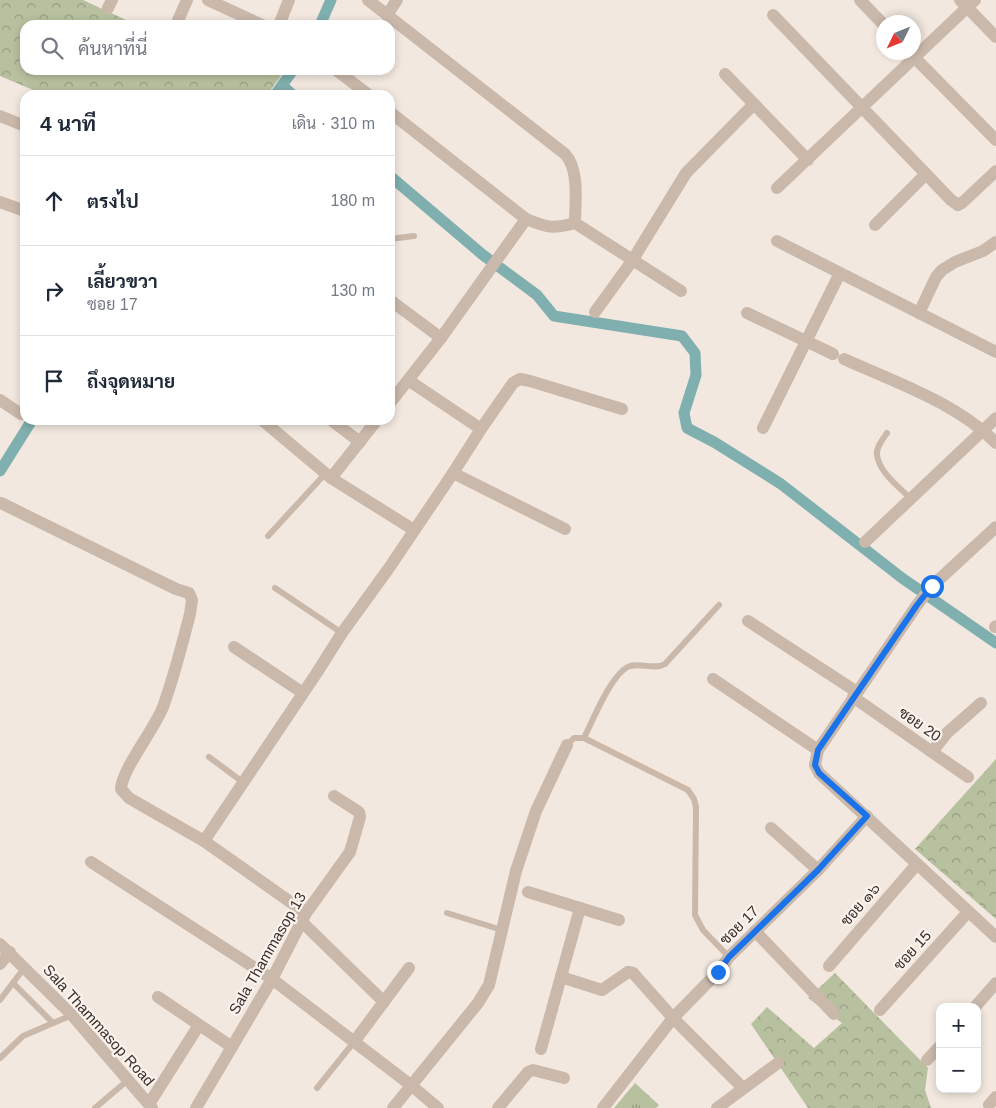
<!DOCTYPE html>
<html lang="th">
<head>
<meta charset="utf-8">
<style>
  body { margin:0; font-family:Arial,Sarabun,sans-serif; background:#f2f2f3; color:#1f2937 }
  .controls { position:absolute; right:15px; bottom:15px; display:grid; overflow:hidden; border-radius:10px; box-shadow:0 2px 8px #0003 }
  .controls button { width:45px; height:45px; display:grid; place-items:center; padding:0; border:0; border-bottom:1px solid #e0e1e3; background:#fff; color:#1f2937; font:25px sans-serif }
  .compass { position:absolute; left:876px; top:15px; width:45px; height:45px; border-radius:50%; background:#fff; box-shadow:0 2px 8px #0003; rotate:227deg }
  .stop { position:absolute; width:15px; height:15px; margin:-11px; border:4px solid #1a73e8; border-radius:50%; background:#fff }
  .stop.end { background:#1a73e8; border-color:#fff; box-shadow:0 1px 5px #0008 }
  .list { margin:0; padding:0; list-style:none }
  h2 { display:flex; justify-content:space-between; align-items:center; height:65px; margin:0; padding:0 20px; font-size:21px }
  h2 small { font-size:16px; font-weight:400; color:#747a83 }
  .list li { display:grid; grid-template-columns:32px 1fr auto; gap:15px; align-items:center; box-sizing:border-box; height:90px; padding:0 20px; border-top:1px solid #e0e1e3 }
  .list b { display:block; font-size:19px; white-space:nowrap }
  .list p { margin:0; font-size:16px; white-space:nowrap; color:#747a83 }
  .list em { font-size:16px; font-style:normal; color:#747a83 }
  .icon { flex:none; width:28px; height:28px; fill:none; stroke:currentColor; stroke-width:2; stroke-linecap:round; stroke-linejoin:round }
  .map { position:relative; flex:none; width:996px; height:1108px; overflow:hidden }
  .search { position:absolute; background:#fff; box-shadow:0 2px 8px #0003; left:20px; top:20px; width:375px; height:55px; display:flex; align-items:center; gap:12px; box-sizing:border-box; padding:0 18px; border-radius:15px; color:#747a83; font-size:19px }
  .panel { position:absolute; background:#fff; box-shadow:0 2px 8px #0003; left:20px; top:90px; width:375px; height:335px; border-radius:15px }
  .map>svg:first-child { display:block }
  .grass { fill:url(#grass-tufts) }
  .forest { fill:url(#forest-crowns) }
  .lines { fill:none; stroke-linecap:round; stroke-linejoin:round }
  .canal { stroke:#7fafae; stroke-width:11 }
  .service { stroke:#cab8ab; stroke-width:6 }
  .minor { stroke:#cab8ab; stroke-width:12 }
  .tertiary { stroke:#cab8ab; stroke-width:12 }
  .route { stroke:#1a73e8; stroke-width:6 }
  .labels { text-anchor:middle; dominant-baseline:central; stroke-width:4.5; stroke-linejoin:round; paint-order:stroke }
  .street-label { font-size:15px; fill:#382e2a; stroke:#faf2ec }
</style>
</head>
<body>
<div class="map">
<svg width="996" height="1108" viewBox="0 0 996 1108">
  <defs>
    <pattern id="grass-tufts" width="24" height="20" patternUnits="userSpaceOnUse" patternTransform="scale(1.25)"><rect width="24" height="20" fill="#b8c19f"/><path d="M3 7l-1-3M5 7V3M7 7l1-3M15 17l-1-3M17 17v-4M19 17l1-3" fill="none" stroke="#979d82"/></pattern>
    <pattern id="forest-crowns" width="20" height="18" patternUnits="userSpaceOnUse" patternTransform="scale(1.25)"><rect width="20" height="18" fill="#b8c19f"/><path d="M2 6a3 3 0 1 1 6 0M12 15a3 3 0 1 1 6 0" fill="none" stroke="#979d82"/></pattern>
  </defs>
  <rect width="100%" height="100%" fill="#f2e8df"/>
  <polygon class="grass" points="635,1083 659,1105 656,1108 614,1108"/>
  <g class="forest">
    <polygon points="0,0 83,0 137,25 25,25 25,70 285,70 267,95 45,95 0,76"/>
    <polygon points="996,759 996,919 915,849"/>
    <polygon points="835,973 928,1068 925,1090 931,1108 808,1108 751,1024 767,1007 814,1048 842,1023 808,998"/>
  </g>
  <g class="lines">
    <g class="canal">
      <polyline points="320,25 331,0"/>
      <polyline points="283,86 293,95"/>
      <polyline points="275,95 293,70"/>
      <polyline points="390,176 483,255 537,295 554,316 682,336 695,353 696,375 684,413 687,428 714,442 781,484 902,578 996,643"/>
      <polyline points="0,471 32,420"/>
    </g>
    <g class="service">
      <polyline points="390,239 414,236"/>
      <path d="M 887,433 C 883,439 876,447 877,455 C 879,472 899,487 910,498"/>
      <polyline points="268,536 325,474"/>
      <polyline points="275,588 342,633"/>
      <path d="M 584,738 C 593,720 612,672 630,666 C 642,663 655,670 665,664 L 719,605"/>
      <polyline points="567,745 574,738 584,738 688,790 694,799 696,807 695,915 703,930 729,957"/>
      <polyline points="209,757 244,783"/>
      <polyline points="447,913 502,930"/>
      <polyline points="13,983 52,1022"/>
      <polyline points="0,1000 25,967"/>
      <polyline points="0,1058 23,1036 72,1015"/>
      <polyline points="317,1088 354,1042"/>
      <polyline points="95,1108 128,1080"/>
    </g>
    <g class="minor">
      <polyline points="208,0 262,25"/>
      <path d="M 368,0 L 565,154 C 580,170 575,203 575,223"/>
      <polyline points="860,0 884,25"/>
      <polyline points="960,0 996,37"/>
      <polyline points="108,8 112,0"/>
      <polyline points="387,15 397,0"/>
      <polyline points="773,15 951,200 958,205 963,202 996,171"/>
      <polyline points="176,25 187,0"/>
      <polyline points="279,25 289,0"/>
      <polyline points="910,53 996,140"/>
      <polyline points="336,70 369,95"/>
      <polyline points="725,74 754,104"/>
      <path d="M 390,112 L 526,219 C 548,228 553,229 575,223 L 681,291"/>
      <polyline points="0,116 25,126"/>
      <polyline points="777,188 975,0"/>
      <polyline points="0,202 25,211"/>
      <polyline points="875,225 926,174"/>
      <polyline points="777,241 996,352"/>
      <polyline points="390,300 441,338"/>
      <polyline points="595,312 632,261 686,173 754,104 808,160"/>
      <polyline points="747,313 833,354"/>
      <polyline points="919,313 936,277 942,270 955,262 983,251 996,242"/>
      <path d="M 844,359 C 895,382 957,403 996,443"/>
      <polyline points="408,380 481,429"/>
      <polyline points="0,400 21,414"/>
      <polyline points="390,403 441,338 526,219"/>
      <polyline points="262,420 331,478 414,530"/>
      <polyline points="331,420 360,442"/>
      <polyline points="763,428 840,273"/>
      <polyline points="453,473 565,529"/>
      <polyline points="331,478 377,420"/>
      <path d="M 1,503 L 176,589 L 189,593 L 192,600 L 190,614 C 182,645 174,677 163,707 C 154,730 122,769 121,789 L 129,798 L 204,841 L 306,913"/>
      <polyline points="996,527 932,586 917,605 818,750 815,765 819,773 996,937"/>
      <polyline points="865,542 996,418"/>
      <polyline points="748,621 857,692"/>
      <polyline points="995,627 996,626"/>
      <polyline points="234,647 303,693"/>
      <polyline points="713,679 818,750"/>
      <polyline points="853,697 968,777"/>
      <polyline points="932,752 947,733 981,703"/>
      <polyline points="771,828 818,870"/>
      <polyline points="204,841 316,674 342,633 389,568 453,473 481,429 513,383 520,379 530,381 622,409"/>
      <polyline points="91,862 272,979 412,1086 438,1108"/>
      <polyline points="528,892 619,920"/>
      <polyline points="302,922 384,1002"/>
      <polyline points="755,931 834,1014"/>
      <polyline points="0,964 10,952"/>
      <polyline points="829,966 917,864"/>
      <polyline points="561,977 602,990 628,972 633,973 673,1018 743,1088"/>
      <polyline points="158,997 232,1047"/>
      <polyline points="975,1007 996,983"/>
      <polyline points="880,1010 968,912"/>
      <polyline points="354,1042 409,968"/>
      <polyline points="541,1049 580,908"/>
      <polyline points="927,1060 940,1046"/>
      <polyline points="149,1104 199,1025"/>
      <polyline points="989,1105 996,1097"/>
      <polyline points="196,1108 272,979 306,913 350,852 360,817 359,812 334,796"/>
      <polyline points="393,1108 478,1003 489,985 516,871 536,811 567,745"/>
      <polyline points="498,1108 528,1072 533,1070 564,1078"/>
      <polyline points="603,1108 673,1018 718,972 729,957 818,870 867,816"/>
      <polyline points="717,1108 778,1063"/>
    </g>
    <polyline class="tertiary" points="0,944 72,1015 152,1108"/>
  </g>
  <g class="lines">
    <polyline class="route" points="718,972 729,957 818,870 867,816 819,773 815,765 818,750 917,605 932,586"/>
  </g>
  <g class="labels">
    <g class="street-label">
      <text transform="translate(920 724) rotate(35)">ซอย 20</text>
      <text transform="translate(860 904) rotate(-49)">ซอย ๑๖</text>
      <text transform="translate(739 925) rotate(-45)">ซอย 17</text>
      <text transform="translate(912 950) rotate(-48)">ซอย 15</text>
      <text transform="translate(267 953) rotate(-60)">Sala Thammasop 13</text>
      <text transform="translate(99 1025) rotate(48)">Sala Thammasop Road</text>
    </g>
  </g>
</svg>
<div class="controls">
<button>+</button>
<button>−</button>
</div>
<svg class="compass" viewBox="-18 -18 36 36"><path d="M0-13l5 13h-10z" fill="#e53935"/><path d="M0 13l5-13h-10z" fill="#747a83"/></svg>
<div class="stop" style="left:932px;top:586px"></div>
<div class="stop end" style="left:718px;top:972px"></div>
<div class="search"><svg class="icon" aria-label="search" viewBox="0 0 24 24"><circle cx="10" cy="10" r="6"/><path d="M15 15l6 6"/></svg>ค้นหาที่นี่</div>
<section class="panel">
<h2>4 นาที<small>เดิน · 310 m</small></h2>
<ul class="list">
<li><svg class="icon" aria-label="ahead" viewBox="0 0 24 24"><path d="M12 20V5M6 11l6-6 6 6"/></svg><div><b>ตรงไป</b></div><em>180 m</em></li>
<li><svg class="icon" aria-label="right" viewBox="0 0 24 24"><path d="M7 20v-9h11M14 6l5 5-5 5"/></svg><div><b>เลี้ยวขวา</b><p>ซอย 17</p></div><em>130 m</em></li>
<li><svg class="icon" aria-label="arrive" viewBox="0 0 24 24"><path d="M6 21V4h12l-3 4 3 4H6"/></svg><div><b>ถึงจุดหมาย</b></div></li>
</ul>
</section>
</div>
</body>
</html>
